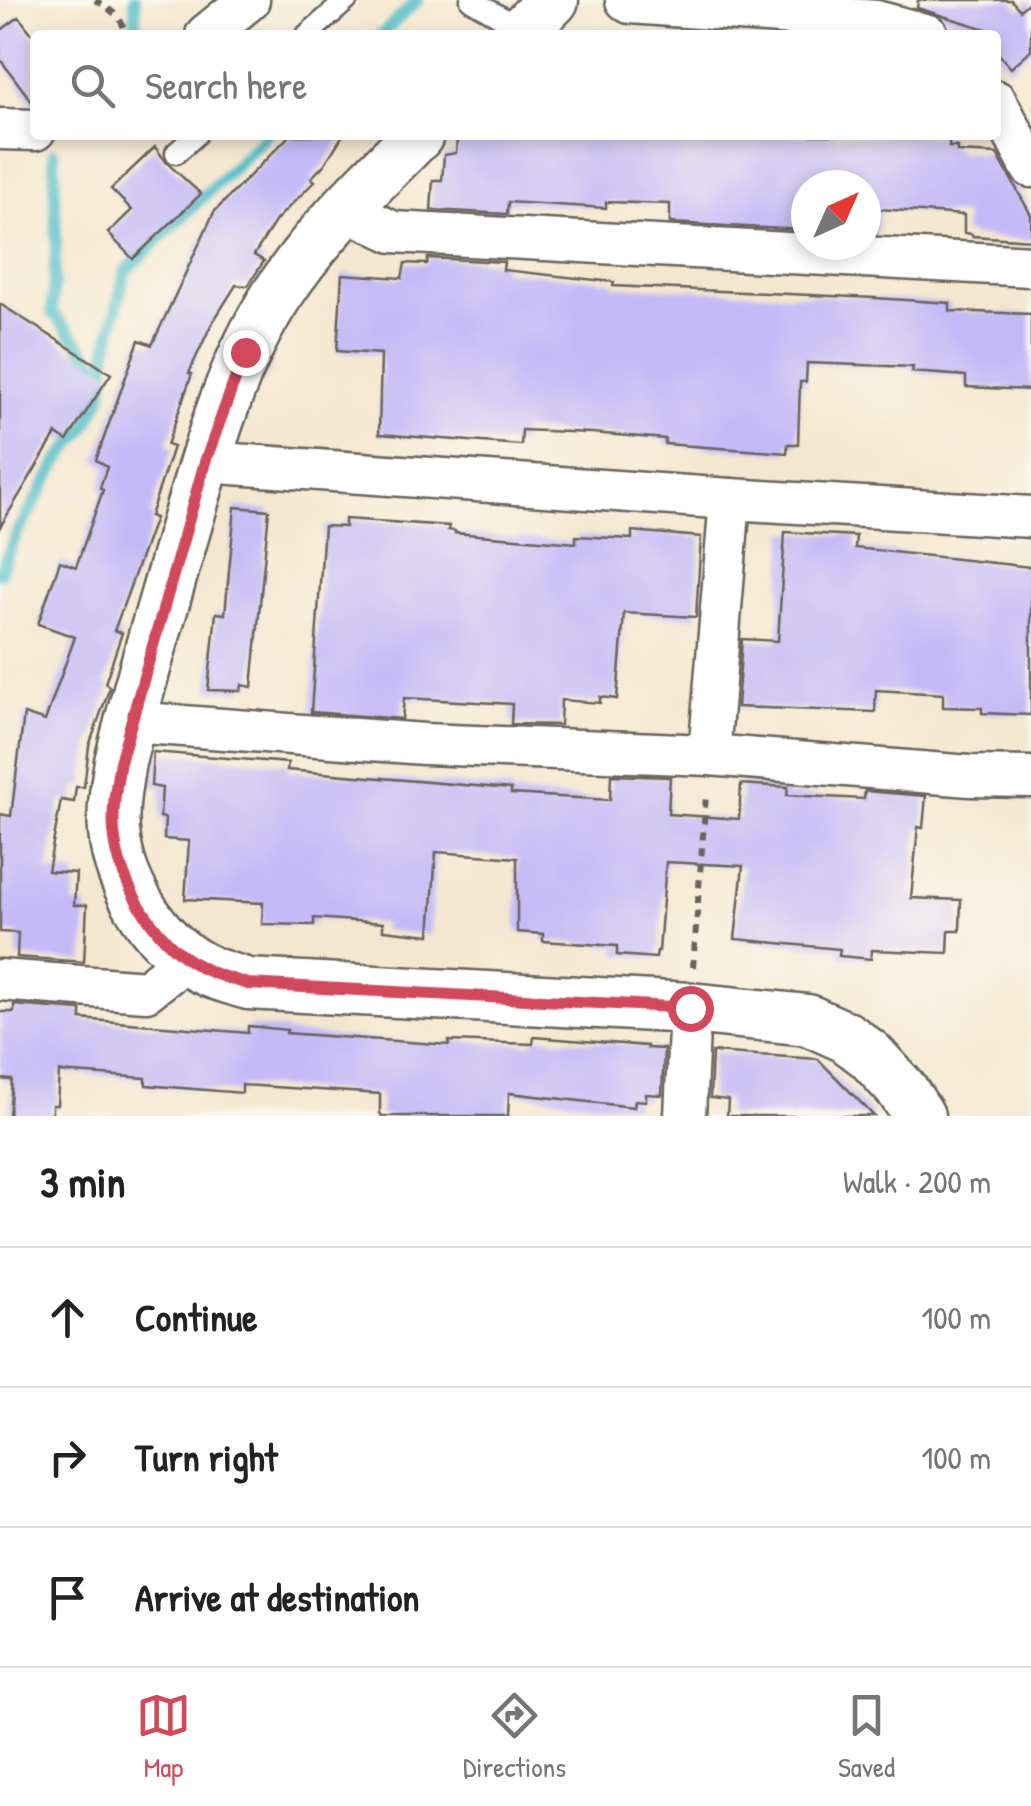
<!DOCTYPE html>
<html lang="en">
<head>
<meta charset="utf-8">
<style>
  body { margin:0; font-family:"Patrick Hand",sans-serif; background:#f2f2f2; color:#222 }
  .compass { position:absolute; left:791px; top:170px; width:90px; height:90px; border-radius:50%; background:#fff; box-shadow:0 5px 15px #0003; rotate:45deg }
  .stop { position:absolute; width:30px; height:30px; margin:-22px; border:8px solid #d1495b; border-radius:50%; background:#fff }
  .stop.end { background:#d1495b; border-color:#fff; box-shadow:0 2px 10px #0008 }
  .list { margin:0; padding:0; list-style:none }
  h2 { display:flex; justify-content:space-between; align-items:center; height:130px; margin:0; padding:0 40px; font-size:42px }
  h2 small { font-size:32px; font-weight:400; color:#767676 }
  .list li { display:grid; grid-template-columns:65px 1fr auto; gap:30px; align-items:center; box-sizing:border-box; height:140px; padding:0 40px; border-top:2px solid #e0e0e0 }
  .list b { display:block; font-size:38px; white-space:nowrap }
  .list em { font-size:32px; font-style:normal; color:#767676 }
  .icon { flex:none; width:55px; height:55px; fill:none; stroke:currentColor; stroke-width:2; stroke-linecap:round; stroke-linejoin:round }
  .map { position:relative; flex:none; width:1031px; height:1116px; overflow:hidden }
  .search { position:absolute; background:#fff; box-shadow:0 5px 15px #0003; left:30px; right:30px; top:30px; height:110px; display:flex; align-items:center; gap:25px; box-sizing:border-box; padding:0 35px; border-radius:10px; color:#767676; font-size:38px }
  .sheet { height:550px; background:#fff }
  nav { display:flex; justify-content:space-around; align-items:center; box-sizing:border-box; height:140px; border-top:2px solid #e0e0e0; background:#fff; font-size:28px; color:#767676 }
  nav a { display:grid; justify-items:center; gap:5px }
  nav .on { color:#d1495b }
  .map>svg:first-child { display:block }
  .lines { fill:none; stroke-linecap:round; stroke-linejoin:round }
  .stream { stroke:#51bec9; stroke-width:12 }
  .building { fill:#c4baf7 }
  .service-casing { stroke:#68635b; stroke-width:25 }
  .minor-casing { stroke:#68635b; stroke-width:45 }
  .tertiary-casing { stroke:#68635b; stroke-width:55 }
  .path { stroke:#68635b; stroke-width:6; stroke-dasharray:8 8; stroke-linecap:butt }
  .service { stroke:#fff; stroke-width:20 }
  .minor { stroke:#fff; stroke-width:40 }
  .tertiary { stroke:#fff; stroke-width:50 }
  .route { stroke:#d1495b; stroke-width:12 }
</style>
</head>
<body>
<div class="map">
<svg width="1031" height="1116" viewBox="0 0 1031 1116">
  <rect width="100%" height="100%" fill="#fbf7ec"/>
  <filter id="ink" filterUnits="userSpaceOnUse"><feTurbulence type="fractalNoise" baseFrequency=".01" numOctaves="2"/><feDisplacementMap in="SourceGraphic" scale="20" xChannelSelector="R" yChannelSelector="G"/><feConvolveMatrix kernelMatrix="1 2 1 2 8 2 1 2 1" color-interpolation-filters="sRGB"/></filter>
  <filter id="wash" filterUnits="userSpaceOnUse"><feTurbulence type="fractalNoise" baseFrequency=".0048" numOctaves="4" result="noise"/><feDisplacementMap in="SourceGraphic" scale="40" xChannelSelector="R" yChannelSelector="G"/><feGaussianBlur stdDeviation="2.25" result="paint"/><feColorMatrix in="noise" values="0 0 0 0 0 0 0 0 0 0 0 0 0 0 0 0 0 1.4 0 .05"/><feComposite in="paint" operator="in"/></filter>
  <g filter="url(#wash)">
    <rect width="100%" height="100%" fill="#f4e7cf"/>
    <g class="lines">
      <g class="stream">
        <polyline points="135,0 136,35"/>
        <polyline points="381,35 418,0"/>
        <polyline points="54,153 56,244 52,312 89,355 104,377"/>
        <polyline points="0,573 17,533 58,462 86,427 101,398 107,350 125,272 267,135"/>
      </g>
    </g>
    <g id="blocks">
      <g class="building">
        <polygon points="918,0 1011,0 1020,10 1031,0 1031,50 1011,68 996,51 996,35 992,35 996,32 917,8"/>
        <polygon points="19,17 35,38 35,106 0,59 0,31"/>
        <polygon points="290,135 343,135 324,165 311,178 315,181 276,220 254,255 264,261 248,286 236,285 211,325 189,373 192,374 167,445 173,447 150,516 155,518 114,631 122,633 105,683 110,687 89,746 84,787 76,787 74,802 61,800 48,871 76,873 74,905 87,905 84,962 17,957 18,933 0,932 0,814 11,816 24,714 45,721 75,637 38,624 60,561 76,567 103,490 100,488 107,467 96,460 139,340 152,345 214,212"/>
        <polygon points="476,135 950,135 949,147 957,147 957,152 997,154 1031,215 1031,240 972,236 972,234 964,233 964,215 879,209 876,234 866,233 866,185 806,185 806,230 670,223 670,204 606,202 606,208 508,202 507,214 431,210 433,180 442,180 444,155 456,153 457,139 476,139"/>
        <polygon points="155,147 167,163 201,194 133,259 108,233 132,210 111,189"/>
        <polygon points="428,258 504,262 503,270 614,282 613,286 875,298 950,303 950,311 1031,314 1031,390 966,387 966,376 912,372 913,367 807,363 806,382 800,382 798,444 788,444 787,453 665,444 665,439 592,433 522,430 521,445 379,434 381,354 337,351 342,274 402,278 405,263 427,264"/>
        <polygon points="0,304 111,374 67,441 56,434 0,527"/>
        <polygon points="235,507 269,510 252,687 242,685 241,691 208,690 216,613 225,614"/>
        <polygon points="345,519 449,526 448,530 455,531 455,533 576,543 576,536 632,539 632,531 701,537 696,617 624,613 617,699 600,697 600,703 561,700 560,725 511,724 512,704 404,698 402,719 311,712 324,526 345,527"/>
        <polygon points="785,532 856,536 855,548 1031,567 1031,715 982,713 982,708 943,707 943,694 876,690 875,712 737,707 742,639 778,641"/>
        <polygon points="153,752 288,763 287,770 511,789 511,794 610,800 611,775 670,777 668,814 739,819 741,784 788,787 787,795 864,799 865,791 926,796 923,828 918,827 911,898 961,900 960,931 949,931 948,953 872,950 871,959 839,956 840,949 735,939 743,866 666,862 659,951 657,951 656,958 617,955 617,946 543,941 543,934 517,932 517,858 436,852 430,935 383,930 383,923 314,918 314,925 262,924 263,903 185,899 189,841 164,839 165,818 160,817 162,788 151,786"/>
        <polygon points="14,1005 81,1010 81,1019 248,1033 248,1026 287,1030 286,1033 449,1045 449,1041 533,1044 534,1037 647,1046 647,1048 664,1049 662,1095 646,1094 646,1101 635,1100 634,1107 509,1093 508,1116 382,1116 380,1113 380,1094 242,1085 242,1093 146,1085 146,1078 59,1072 57,1105 52,1105 52,1116 9,1116 12,1080 0,1079 0,1012 14,1012"/>
        <polygon points="712,1052 818,1059 874,1116 727,1116 728,1100 710,1098"/>
      </g>
    </g>
  </g>
  <g filter="url(#ink)">
    <use href="#blocks" fill-opacity="0" stroke="#68635b" stroke-width="2.5"/>
    <g class="lines">
      <defs>
        <g id="service">
          <polyline points="471,0 522,29"/>
          <polyline points="307,35 347,0"/>
          <polyline points="176,153 196,135"/>
        </g>
        <g id="minor">
          <polyline points="626,0 630,3 876,21 928,35"/>
          <polyline points="206,35 249,0"/>
          <polyline points="996,101 1031,167"/>
          <polyline points="0,129 35,130"/>
          <polyline points="343,208 393,232 1031,266"/>
          <polyline points="205,462 730,499 1031,517"/>
          <polyline points="130,722 424,744 709,755 970,776 1031,777"/>
          <polyline points="709,755 730,499"/>
          <polyline points="0,980 146,991 187,959"/>
          <polyline points="685,1116 690,1008"/>
        </g>
        <g id="tertiary">
          <polyline points="518,35 553,0"/>
          <path d="M 418,135 C 367,186 317,234 277,295 C 227,372 205,462 179,550 C 159,620 137,691 120,762 C 116,786 112,808 114,831 C 118,886 160,951 211,972 C 223,977 236,980 248,984 L 690,1008 L 808,1020 L 846,1037 L 870,1055 L 902,1090 L 919,1116"/>
        </g>
      </defs>
      <use href="#service" class="service-casing"/>
      <use href="#minor" class="minor-casing"/>
      <use href="#tertiary" class="tertiary-casing"/>
      <g class="path">
        <path d="M 95,0 C 109,9 124,17 125,35"/>
        <polyline points="693,967 706,795"/>
      </g>
      <use href="#service" class="service"/>
      <use href="#minor" class="minor"/>
      <use href="#tertiary" class="tertiary"/>
    </g>
  </g>
  <g class="lines" filter="url(#ink)">
    <path class="route" d="M 245,352 L 205,462 L 120,762 C 116,786 112,808 114,831 C 118,885 160,951 211,972 C 223,977 236,980 248,984 L 690,1008"/>
  </g>
</svg>
<svg class="compass" viewBox="-18 -18 36 36"><path d="M0-13l5 13h-10z" fill="#e53935"/><path d="M0 13l5-13h-10z" fill="#767676"/></svg>
<div class="stop" style="left:690px;top:1008px"></div>
<div class="stop end" style="left:245px;top:352px"></div>
<div class="search"><svg class="icon" aria-label="search" viewBox="0 0 24 24"><circle cx="10" cy="10" r="6"/><path d="M15 15l6 6"/></svg>Search here</div>
</div>
<section class="sheet">
<h2>3 min<small>Walk · 200 m</small></h2>
<ul class="list">
<li><svg class="icon" aria-label="ahead" viewBox="0 0 24 24"><path d="M12 20V5M6 11l6-6 6 6"/></svg><div><b>Continue</b></div><em>100 m</em></li>
<li><svg class="icon" aria-label="right" viewBox="0 0 24 24"><path d="M7 20v-9h11M14 6l5 5-5 5"/></svg><div><b>Turn right</b></div><em>100 m</em></li>
<li><svg class="icon" aria-label="arrive" viewBox="0 0 24 24"><path d="M6 21V4h12l-3 4 3 4H6"/></svg><div><b>Arrive at destination</b></div></li>
</ul>
</section>
<nav>
<a class="on"><svg class="icon" aria-label="map" viewBox="0 0 24 24"><path d="M3 6l6-2 6 2 6-2v14l-6 2-6-2-6 2zM9 4v14M15 6v14"/></svg>Map</a>
<a><svg class="icon" aria-label="directions" viewBox="0 0 24 24"><path d="M12 3l9 9-9 9-9-9zM9 14v-3h6M13 9l2 2-2 2"/></svg>Directions</a>
<a><svg class="icon" aria-label="saved" viewBox="0 0 24 24"><path d="M7 4h10v16l-5-4-5 4z"/></svg>Saved</a>
</nav>
</body>
</html>
